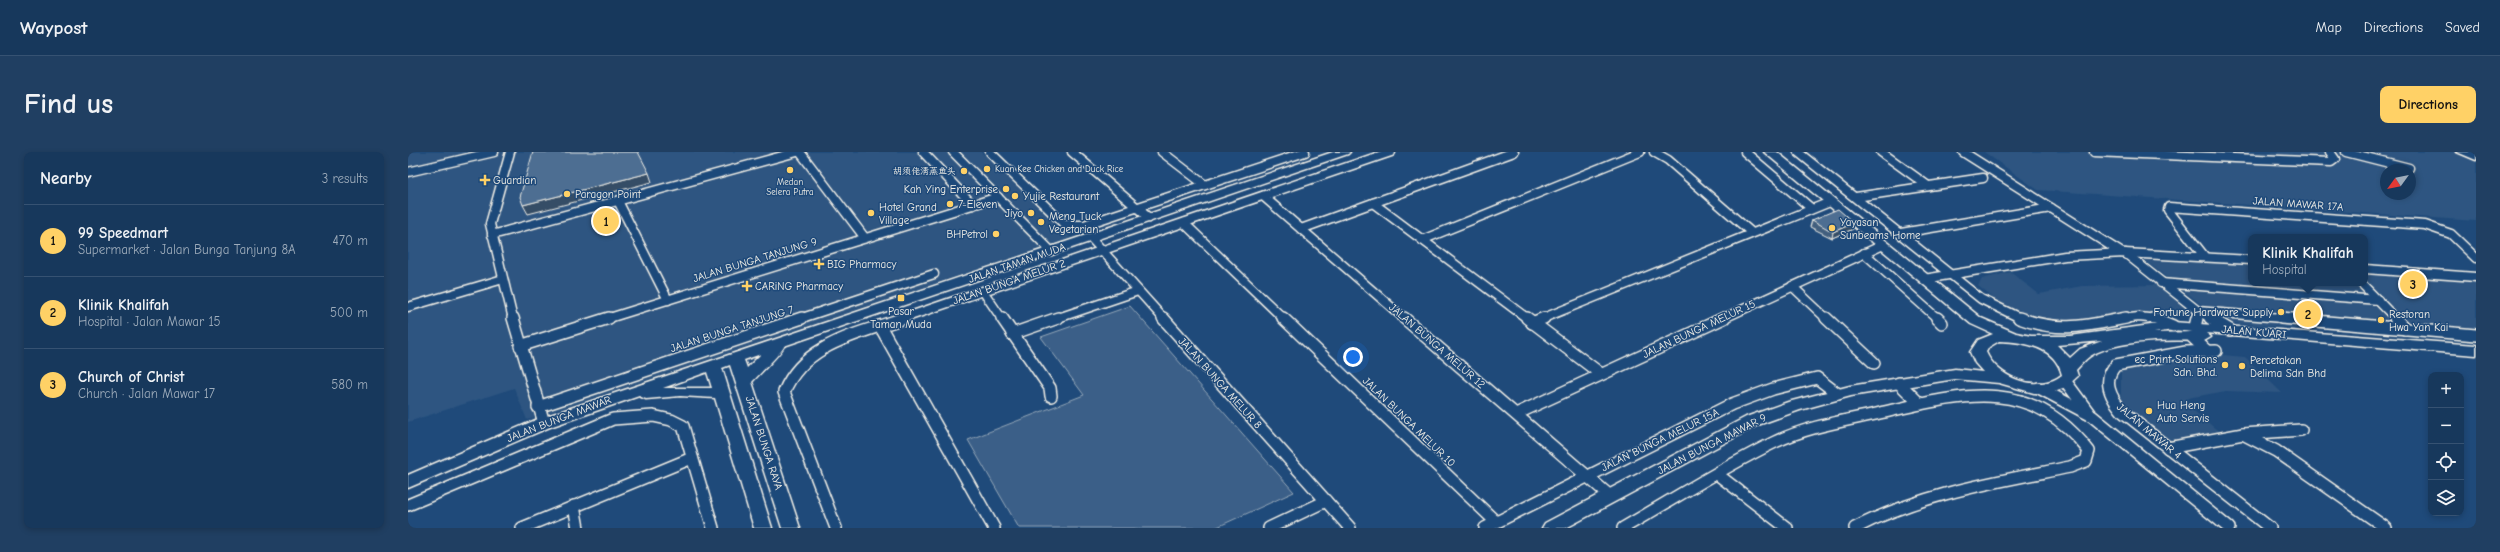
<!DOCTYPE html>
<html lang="en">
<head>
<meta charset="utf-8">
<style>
  body { margin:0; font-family:"Comic Neue","LXGW WenKai TC",sans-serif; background:#203f62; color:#f1f3f6 }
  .controls { position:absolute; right:12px; bottom:12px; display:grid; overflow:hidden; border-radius:8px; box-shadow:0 2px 6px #0003 }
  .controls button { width:36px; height:36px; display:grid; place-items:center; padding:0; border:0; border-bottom:1px solid #365272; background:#17385c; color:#f1f3f6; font:20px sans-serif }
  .compass { position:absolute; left:1972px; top:12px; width:36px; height:36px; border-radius:50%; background:#17385c; box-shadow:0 2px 6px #0003; rotate:237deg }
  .you { position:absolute; left:945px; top:205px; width:14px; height:14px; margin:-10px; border:3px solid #fff; border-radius:50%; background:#1a73e8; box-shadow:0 0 0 6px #1a73e833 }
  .badge { display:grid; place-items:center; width:26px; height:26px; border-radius:50%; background:#ffd166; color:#111; font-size:13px; font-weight:700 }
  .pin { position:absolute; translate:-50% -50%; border:2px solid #fff; box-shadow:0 1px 4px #0006 }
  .popup { position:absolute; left:1840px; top:82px; width:120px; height:52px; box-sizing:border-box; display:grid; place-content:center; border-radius:8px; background:#17385c; filter:drop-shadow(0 1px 3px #0005); font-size:13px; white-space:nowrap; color:#9eacbb }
  .popup b { font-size:15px; color:#f1f3f6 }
  .popup::after { content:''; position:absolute; left:50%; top:100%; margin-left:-8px; border:8px solid transparent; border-top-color:#17385c }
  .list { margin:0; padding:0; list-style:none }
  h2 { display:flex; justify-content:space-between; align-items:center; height:52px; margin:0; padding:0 16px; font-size:17px }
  h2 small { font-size:13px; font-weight:400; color:#9eacbb }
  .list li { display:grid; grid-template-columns:26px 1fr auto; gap:12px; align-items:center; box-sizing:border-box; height:72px; padding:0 16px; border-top:1px solid #365272 }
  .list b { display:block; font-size:15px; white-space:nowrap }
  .list p { margin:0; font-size:13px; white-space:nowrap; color:#9eacbb }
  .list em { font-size:13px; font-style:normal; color:#9eacbb }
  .icon { flex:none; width:22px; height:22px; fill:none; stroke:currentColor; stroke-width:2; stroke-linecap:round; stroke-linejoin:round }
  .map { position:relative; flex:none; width:2068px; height:376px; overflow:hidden; border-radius:8px }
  header { display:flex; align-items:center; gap:24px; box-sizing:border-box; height:56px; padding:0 20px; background:#17385c; border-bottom:1px solid #365272 }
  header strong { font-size:19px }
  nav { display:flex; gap:22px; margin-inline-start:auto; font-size:14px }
  .intro { display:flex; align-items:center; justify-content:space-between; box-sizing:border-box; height:96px; padding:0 24px }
  h1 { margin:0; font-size:28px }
  .button { padding:10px 18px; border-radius:8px; background:#ffd166; color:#111; font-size:14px; font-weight:700 }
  main { display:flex; gap:24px; padding:0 24px }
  aside { flex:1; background:#17385c; border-radius:8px; box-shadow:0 2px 6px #0003 }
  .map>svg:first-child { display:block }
  .built { fill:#2d5581; fill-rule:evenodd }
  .green { fill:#3a5f88; stroke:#97a8b8 }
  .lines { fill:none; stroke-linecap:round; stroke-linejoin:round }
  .street-far1-casing { stroke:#f4f1e8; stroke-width:11 }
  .street-casing { stroke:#f4f1e8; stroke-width:14 }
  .secondary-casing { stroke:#f4f1e8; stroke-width:3 }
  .street-far1 { stroke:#1f4a7a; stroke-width:8 }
  .street { stroke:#1f4a7a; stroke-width:11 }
  .secondary { fill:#1f4a7a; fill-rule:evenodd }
  .wall { fill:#425f7e; stroke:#f4f1e8 }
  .shaded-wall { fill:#364d66; stroke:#f4f1e8 }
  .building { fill:#4d6e92; stroke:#f4f1e8 }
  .poi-dot { fill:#ffd166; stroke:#1f4a7a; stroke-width:1.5 }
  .labels { text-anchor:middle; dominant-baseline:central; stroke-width:3; stroke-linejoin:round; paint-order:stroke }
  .far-poi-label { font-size:9px; fill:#f4f1e8; stroke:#1f4a7a; text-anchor:start }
  .poi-label { font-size:11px; fill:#f4f1e8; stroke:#1f4a7a; text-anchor:start }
  .street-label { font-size:11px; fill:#f4f1e8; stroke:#1f4a7a }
</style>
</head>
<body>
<header>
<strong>Waypost</strong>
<nav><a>Map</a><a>Directions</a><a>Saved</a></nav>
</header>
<div class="intro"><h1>Find us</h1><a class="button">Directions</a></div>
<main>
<aside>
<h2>Nearby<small>3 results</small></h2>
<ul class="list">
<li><span class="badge">1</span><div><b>99 Speedmart</b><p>Supermarket · Jalan Bunga Tanjung 8A</p></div><em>470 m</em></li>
<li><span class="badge">2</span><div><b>Klinik Khalifah</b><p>Hospital · Jalan Mawar 15</p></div><em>500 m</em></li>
<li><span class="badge">3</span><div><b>Church of Christ</b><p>Church · Jalan Mawar 17</p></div><em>580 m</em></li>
</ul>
</aside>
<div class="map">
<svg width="2068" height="376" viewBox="0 0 2068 376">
  <rect width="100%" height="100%" fill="#1f4a7a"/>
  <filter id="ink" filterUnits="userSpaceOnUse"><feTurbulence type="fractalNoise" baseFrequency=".025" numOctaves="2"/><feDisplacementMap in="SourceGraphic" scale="8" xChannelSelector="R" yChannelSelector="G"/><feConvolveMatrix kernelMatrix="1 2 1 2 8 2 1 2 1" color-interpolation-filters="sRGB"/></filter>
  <g filter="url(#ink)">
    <g class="built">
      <polygon points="0,0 573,0 663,86 119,268 106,236 0,270"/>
      <path d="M 1576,0 L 2068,0 L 2068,69 L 1630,38 ZM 1978,18 L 2002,18 L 2002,42 L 1978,42 Z"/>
      <polygon points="1722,97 1843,106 1843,131 1957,131 1957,114 2068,122 2068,188 1817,171"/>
      <polygon points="1602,120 1631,142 1674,134 1750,133 1784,158 1780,161 1739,162 1653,173 1603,160 1570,134 1574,127"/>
      <polygon points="1815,203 1837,205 1874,241 1818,239 1780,246 1775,250 1814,282 1761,291 1713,252 1713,217 1766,206"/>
    </g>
    <polygon class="green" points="722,154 886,340 807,376 611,376 560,288 676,243 633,185"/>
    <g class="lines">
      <defs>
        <g id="street-far1">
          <polyline points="102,0 82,72 105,167"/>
          <polyline points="392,0 457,86"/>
          <polyline points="515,0 565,53"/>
          <polyline points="545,0 643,99"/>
          <polyline points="582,0 657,73 676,73 897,0"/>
          <polyline points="664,0 741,66"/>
          <polyline points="754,0 797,33"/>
          <polyline points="1246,0 1260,8 1344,81"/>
          <polyline points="1337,0 1404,57"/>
          <polyline points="1390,0 1573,147 1614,167"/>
          <polyline points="1473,0 1520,34"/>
          <polyline points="1555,0 1714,101"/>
          <polyline points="1686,0 1923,10 1927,7 1922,0"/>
          <polyline points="1938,0 2001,16"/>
          <polyline points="0,20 86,0"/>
          <polyline points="855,44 997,167"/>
          <polyline points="1448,45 1575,26"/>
          <polyline points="210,49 260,148"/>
          <polyline points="965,51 1120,167"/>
          <polyline points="776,71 876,167"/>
          <polyline points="893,77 1106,0"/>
          <polyline points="1493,81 1643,56"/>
          <polyline points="84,83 389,0"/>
          <polyline points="683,86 756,167"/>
          <polyline points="1014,88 1232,0"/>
          <polyline points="1456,101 1530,167"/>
          <polyline points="1717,101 1790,159 1804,167"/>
          <polyline points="1797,105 1760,58 1761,55 2017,73 2043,82 2068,106"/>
          <polyline points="1957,117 2068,125"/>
          <polyline points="1516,127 1657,104 1717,101 1843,108"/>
          <polyline points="1753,131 1970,148"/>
          <polyline points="1953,131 1988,167"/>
          <polyline points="1384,134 1419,167"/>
          <polyline points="575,139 594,167"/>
          <polyline points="0,155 95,127"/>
          <polyline points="1790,159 1885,167"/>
          <polyline points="198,167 590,45"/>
          <polyline points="391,167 526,122"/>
          <polyline points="493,167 983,0"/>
          <polyline points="647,167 730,139"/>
          <polyline points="1133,167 1422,50"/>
          <polyline points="1314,167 1475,93"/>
          <polyline points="1713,167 1731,165 1750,167"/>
          <polyline points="1788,167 1790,159"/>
        </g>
        <g id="street">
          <polyline points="105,166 136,271"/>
          <polyline points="594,166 642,236 643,244"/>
          <polyline points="755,166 942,376"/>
          <polyline points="875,166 1088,370"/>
          <polyline points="996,166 1202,344"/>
          <polyline points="1119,166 1193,222"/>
          <polyline points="1418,166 1466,211"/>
          <polyline points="1529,166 1534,171"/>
          <path d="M 1611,166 C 1652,181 1677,174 1718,166"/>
          <polyline points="1746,166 1765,174"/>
          <polyline points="1802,166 1822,178"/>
          <polyline points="1873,166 2068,183"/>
          <polyline points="1987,166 1997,177"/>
          <polyline points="1124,171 1136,166"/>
          <polyline points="472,174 586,376"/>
          <polyline points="1787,175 1789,166"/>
          <polyline points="604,182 650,166"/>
          <polyline points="1784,185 1799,199"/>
          <polyline points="112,194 201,166"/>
          <path d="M 1808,199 L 1778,200 L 1708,213 C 1693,229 1703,246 1715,260 L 1862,376"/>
          <polyline points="1658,230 1681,261"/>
          <polyline points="1491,231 1512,252"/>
          <polyline points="1631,236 1684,264 1821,376"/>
          <polyline points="130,255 394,166"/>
          <polyline points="1108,262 1316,166"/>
          <polyline points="1835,282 1868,299 1978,376"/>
          <polyline points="1760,296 1835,282 1893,278"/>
          <polyline points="1309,322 1379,376"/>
          <polyline points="0,353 205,267 245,264 263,268 275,274 305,376"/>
          <polyline points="166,354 170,376"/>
          <polyline points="114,376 284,306"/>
          <path d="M 428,376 L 376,240 C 396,191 451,182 496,166"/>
          <polyline points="861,376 918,349"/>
          <polyline points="1077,376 1324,252 1365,237 1409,226 1430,242"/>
          <path d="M 1215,376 C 1266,347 1315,315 1367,290 C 1401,274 1436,269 1472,261 C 1552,243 1622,222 1681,299 L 1678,309 L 1662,315 C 1588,330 1515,341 1447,376"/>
        </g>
        <g id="secondary">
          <path d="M 925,0 L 942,0 L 940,2 L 376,194 C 377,197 349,224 344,230 L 392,376 L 374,376 L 322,213 L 314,216 L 364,376 L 346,376 L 307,246 L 272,244 L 238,247 L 231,244 L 142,275 L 0,336 L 0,323 L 130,267 ZM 353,202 L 339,216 L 336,208 ZM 299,220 L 304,236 L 255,236 Z"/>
          <path d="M 1356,0 L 1369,0 L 1573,166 L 1608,181 L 1623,184 L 1662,184 L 1765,170 L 2068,193 L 2068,203 L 1798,181 L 1803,185 L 1796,189 C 1764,188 1712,187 1684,203 C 1678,206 1673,213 1668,218 L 1670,224 L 1658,235 L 1640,241 L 1626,241 L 1591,231 L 1547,227 L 1443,244 L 1392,258 L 1350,273 L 1158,376 L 1134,376 L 1137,371 L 1338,265 L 1380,250 L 1442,234 L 1547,217 L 1575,220 L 1567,211 L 1562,200 L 1570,188 L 1585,182 L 1563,172 ZM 1765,178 L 1786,180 L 1746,181 ZM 1591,189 C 1616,190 1647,194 1654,223 C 1630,242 1589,226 1578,200 L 1581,195 ZM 1694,189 L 1672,197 L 1662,206 L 1649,193 Z"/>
          <polygon points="2049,0 2068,0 2068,8"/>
        </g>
      </defs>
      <use href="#street-far1" class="street-far1-casing"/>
      <use href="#street" class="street-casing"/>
      <use href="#secondary" class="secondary-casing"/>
      <use href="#street-far1" class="street-far1"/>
      <use href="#street" class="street"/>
      <use href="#secondary" class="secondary"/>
    </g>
    <polygon class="wall" points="1404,68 1445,77 1424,86 1402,75"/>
    <g class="shaded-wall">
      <polygon points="241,21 244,30 120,62 115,53"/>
      <polygon points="1446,71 1445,77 1424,86 1425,80"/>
    </g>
    <g class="building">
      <polygon points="125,0 230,0 241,21 115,53 112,45"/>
      <polygon points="1430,57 1446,71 1425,80 1404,68"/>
    </g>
  </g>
  <g class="poi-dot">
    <circle cx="579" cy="17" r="4"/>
    <circle cx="382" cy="18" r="4"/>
    <circle cx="556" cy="19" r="4"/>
    <path d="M75 22h4v4h4v4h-4v4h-4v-4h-4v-4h4z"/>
    <circle cx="598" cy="37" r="4"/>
    <circle cx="159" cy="42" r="4"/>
    <circle cx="607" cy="44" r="4"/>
    <circle cx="542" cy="52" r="4"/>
    <circle cx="463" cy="61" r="4"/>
    <circle cx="623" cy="61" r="4"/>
    <circle cx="633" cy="70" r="4"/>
    <circle cx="1424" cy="76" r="4"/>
    <circle cx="588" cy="82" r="4"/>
    <path d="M409 106h4v4h4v4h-4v4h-4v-4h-4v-4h4z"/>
    <path d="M337 128h4v4h4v4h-4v4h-4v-4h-4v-4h4z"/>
    <rect x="489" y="142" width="8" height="8" rx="2"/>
    <circle cx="1873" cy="160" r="4"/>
    <circle cx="1973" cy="168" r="4"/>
    <circle cx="1817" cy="213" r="4"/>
    <circle cx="1834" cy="214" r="4"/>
    <circle cx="1741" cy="259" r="4"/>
  </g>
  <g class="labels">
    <g class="far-poi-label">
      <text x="587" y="17">Kuan Kee Chicken and Duck Rice</text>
      <text x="548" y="19" text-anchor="end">胡须佬清蒸鱼头</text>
      <text x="382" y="30" text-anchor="middle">Medan<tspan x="382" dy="10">Selera Putra</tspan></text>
    </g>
    <g class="poi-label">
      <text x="85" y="28">Guardian</text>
      <text x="590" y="37" text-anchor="end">Kah Ying Enterprise</text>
      <text x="167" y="42">Paragon Point</text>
      <text x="615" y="44">Yujie Restaurant</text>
      <text x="550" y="52">7-Eleven</text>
      <text x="471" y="55">Hotel Grand<tspan x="471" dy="13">Village</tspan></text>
      <text x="615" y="61" text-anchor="end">Jiyo</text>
      <text x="641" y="64">Meng Tuck<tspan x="641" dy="13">Vegetarian</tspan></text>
      <text x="1432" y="70">Yayasan<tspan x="1432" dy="13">Sunbeams Home</tspan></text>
      <text x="580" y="82" text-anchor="end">BHPetrol</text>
      <text x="419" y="112">BIG Pharmacy</text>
      <text x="347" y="134">CARiNG Pharmacy</text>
      <text x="493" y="159" text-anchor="middle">Pasar<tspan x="493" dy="13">Taman Muda</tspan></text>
      <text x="1865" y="160" text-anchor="end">Fortune Hardware Supply</text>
      <text x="1981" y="162">Restoran<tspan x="1981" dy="13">Hwa Yan Kai</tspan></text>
      <text x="1809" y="207" text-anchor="end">ec Print Solutions<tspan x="1809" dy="13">Sdn. Bhd.</tspan></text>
      <text x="1842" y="208">Percetakan<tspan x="1842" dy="13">Delima Sdn Bhd</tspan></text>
      <text x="1749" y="253">Hua Heng<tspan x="1749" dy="13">Auto Servis</tspan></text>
    </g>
    <g class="street-label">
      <text transform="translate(1890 52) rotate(4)">JALAN MAWAR 17A</text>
      <text transform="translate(347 108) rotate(-17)">JALAN BUNGA TANJUNG 9</text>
      <text transform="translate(609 111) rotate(-19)">JALAN TAMAN MUDA</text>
      <text transform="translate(601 130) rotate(-19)">JALAN BUNGA MELUR 2</text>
      <text transform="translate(324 177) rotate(-18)">JALAN BUNGA TANJUNG 7</text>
      <text transform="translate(1291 177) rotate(-25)">JALAN BUNGA MELUR 15</text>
      <text transform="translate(1846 180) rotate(5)">JALAN KUARI</text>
      <text transform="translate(1029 194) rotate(41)">JALAN BUNGA MELUR 12</text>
      <text transform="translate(812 231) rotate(48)">JALAN BUNGA MELUR 8</text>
      <text transform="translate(151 267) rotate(-21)">JALAN BUNGA MAWAR</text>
      <text transform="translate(1001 270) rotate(44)">JALAN BUNGA MELUR 10</text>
      <text transform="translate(1741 279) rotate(40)">JALAN MAWAR 4</text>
      <text transform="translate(1252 288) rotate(-26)">JALAN BUNGA MELUR 15A</text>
      <text transform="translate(356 291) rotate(72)">JALAN BUNGA RAYA</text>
      <text transform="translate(1304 292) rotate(-27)">JALAN BUNGA MAWAR 9</text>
    </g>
  </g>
</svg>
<div class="controls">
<button>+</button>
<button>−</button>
<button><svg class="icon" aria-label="locate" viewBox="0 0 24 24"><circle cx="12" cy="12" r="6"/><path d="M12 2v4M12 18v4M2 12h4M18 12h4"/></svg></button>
<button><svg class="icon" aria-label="layers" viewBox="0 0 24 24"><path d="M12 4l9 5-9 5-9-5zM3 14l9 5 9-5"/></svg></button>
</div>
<svg class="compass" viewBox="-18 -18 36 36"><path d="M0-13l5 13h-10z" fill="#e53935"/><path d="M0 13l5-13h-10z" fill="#9eacbb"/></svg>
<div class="you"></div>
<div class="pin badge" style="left:198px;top:69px">1</div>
<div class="pin badge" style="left:1900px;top:162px">2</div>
<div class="popup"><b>Klinik Khalifah</b>Hospital</div>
<div class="pin badge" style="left:2005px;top:132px">3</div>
</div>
</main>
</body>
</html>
